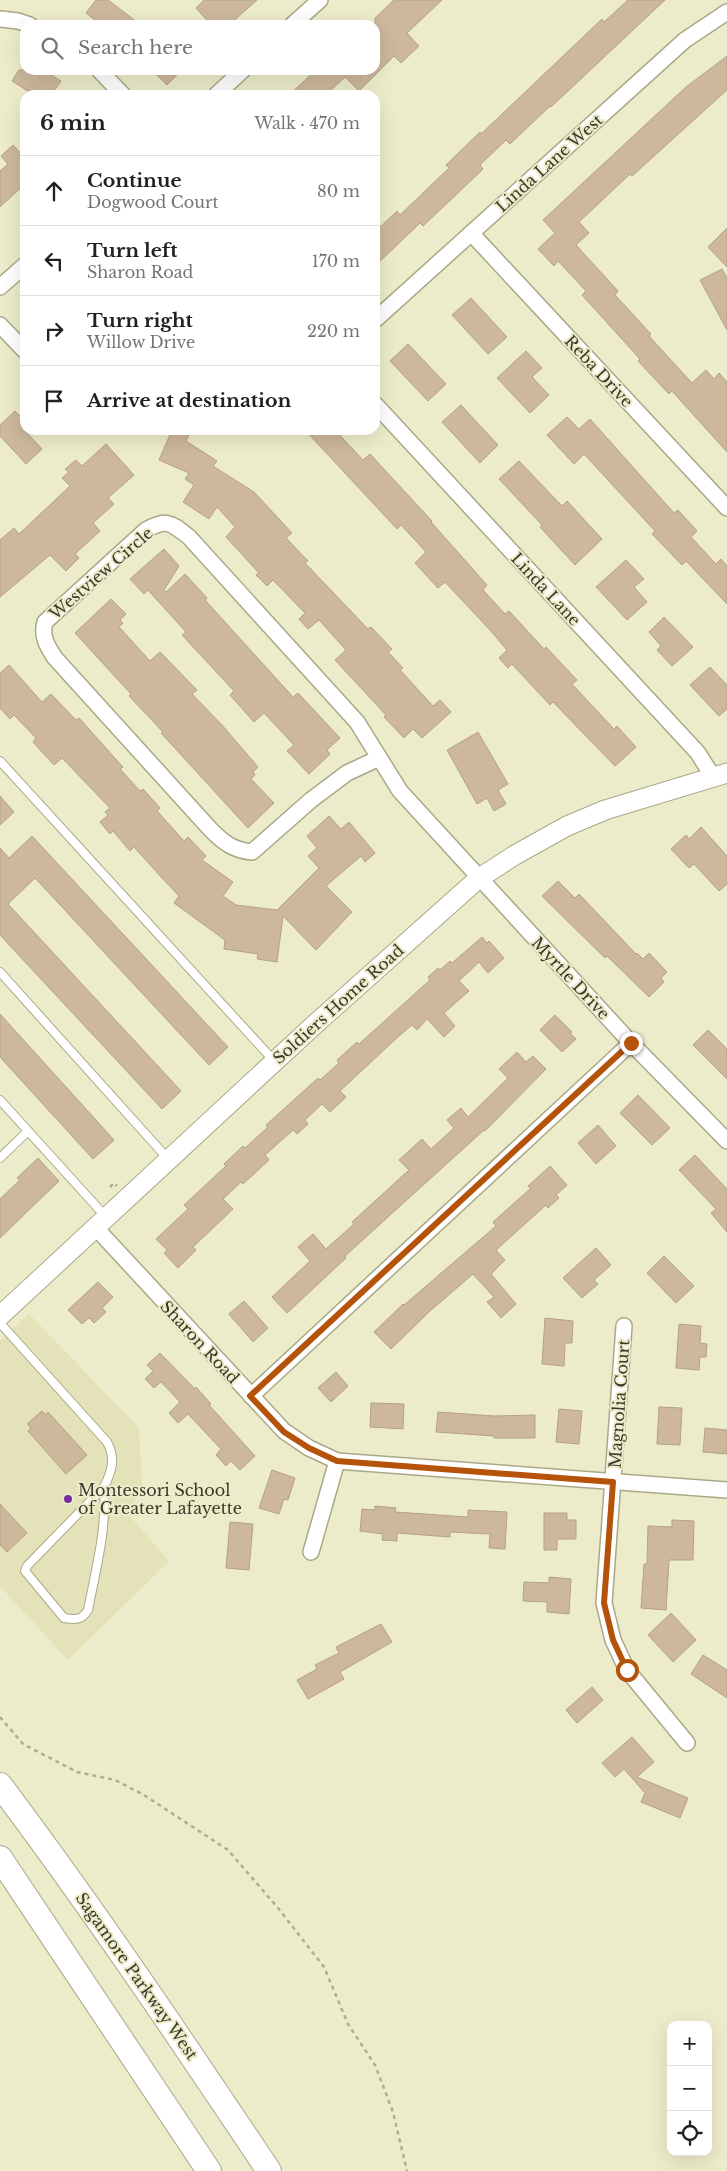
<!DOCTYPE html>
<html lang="en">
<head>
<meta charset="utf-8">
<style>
  body { margin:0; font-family:"Libre Baskerville",serif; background:#f2f2f2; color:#202124 }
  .controls { position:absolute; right:15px; bottom:15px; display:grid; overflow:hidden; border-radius:10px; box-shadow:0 5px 20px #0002 }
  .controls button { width:45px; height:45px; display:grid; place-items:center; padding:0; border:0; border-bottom:1px solid #e0e0e0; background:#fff; color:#202124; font:25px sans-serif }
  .stop { position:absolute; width:15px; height:15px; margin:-11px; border:4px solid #b45309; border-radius:50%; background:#fff }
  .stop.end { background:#b45309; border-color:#fff; box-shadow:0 1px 5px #0008 }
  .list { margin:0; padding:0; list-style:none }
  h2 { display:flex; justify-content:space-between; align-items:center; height:65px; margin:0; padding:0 20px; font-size:21px }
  h2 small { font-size:16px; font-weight:400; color:#757577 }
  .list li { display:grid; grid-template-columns:32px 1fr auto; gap:15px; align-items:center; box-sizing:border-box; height:70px; padding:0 20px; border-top:1px solid #e0e0e0 }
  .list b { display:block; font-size:19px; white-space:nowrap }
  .list p { margin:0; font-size:16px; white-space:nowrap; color:#757577 }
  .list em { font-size:16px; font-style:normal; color:#757577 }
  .icon { flex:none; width:28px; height:28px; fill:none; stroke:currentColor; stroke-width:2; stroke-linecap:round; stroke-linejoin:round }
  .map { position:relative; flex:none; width:727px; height:2171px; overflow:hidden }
  .search { position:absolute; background:#fff; box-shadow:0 5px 20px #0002; left:20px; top:20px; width:360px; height:55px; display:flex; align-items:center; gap:12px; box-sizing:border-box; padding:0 18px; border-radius:15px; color:#757577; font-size:19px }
  .panel { position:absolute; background:#fff; box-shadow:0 5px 20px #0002; left:20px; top:90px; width:360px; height:345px; border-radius:15px }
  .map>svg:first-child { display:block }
  .built { fill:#e3e2b8 }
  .building { fill:#cdb89c; stroke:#b5a186 }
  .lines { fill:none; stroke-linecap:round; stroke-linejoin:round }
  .service-casing { stroke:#a9a988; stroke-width:10 }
  .minor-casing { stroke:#a9a988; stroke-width:18 }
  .tertiary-casing { stroke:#a9a988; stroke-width:21 }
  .trunk-casing { stroke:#a9a988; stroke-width:26 }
  .path { stroke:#aead92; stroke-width:2.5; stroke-dasharray:4 4; stroke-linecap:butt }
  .service { stroke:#fff; stroke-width:8 }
  .minor { stroke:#fff; stroke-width:15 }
  .tertiary { stroke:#fff; stroke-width:19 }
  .trunk { stroke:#fff; stroke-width:24 }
  .route { stroke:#b45309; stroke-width:6 }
  .poi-dot { fill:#762da0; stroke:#edecca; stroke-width:2 }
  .labels { text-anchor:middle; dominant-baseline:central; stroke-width:4; stroke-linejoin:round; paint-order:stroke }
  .street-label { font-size:16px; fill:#3a3a2c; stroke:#edecca }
  .poi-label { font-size:16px; fill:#3a3a2c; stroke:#edecca; text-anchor:start }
</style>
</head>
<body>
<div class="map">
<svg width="727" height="2171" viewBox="0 0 727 2171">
  <rect width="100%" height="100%" fill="#edecca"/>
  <polygon class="built" points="29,1314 139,1428 142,1485 128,1514 169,1561 68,1660 0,1586 0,1341"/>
  <g class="building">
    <polygon points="96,0 108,0 141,25 101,25 86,13"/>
    <polygon points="204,0 257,0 229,25 211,25 196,8"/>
    <polygon points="394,0 442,0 407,33 419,46 401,63 394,56 359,91 345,77 326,95 289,95 316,70 375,70 375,18"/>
    <polygon points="628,0 665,0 551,107 550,106 510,144 506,140 480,165 483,169 459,192 423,226 420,223 375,266 375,232 397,211 400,215 449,168 446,165 480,132 481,134 602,19 604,22"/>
    <polygon points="727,56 727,90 632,176 630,174 579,222 589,233 576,245 618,291 615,295 651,334 649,336 692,383 706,370 714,379 719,373 727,382 727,452 672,391 669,394 638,361 640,359 582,295 586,291 558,261 554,266 538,249 555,233 543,220 686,87"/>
    <polygon points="19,70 44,70 61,81 51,95 34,95 12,81"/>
    <polygon points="152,70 182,70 167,85"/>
    <polygon points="13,145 25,158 25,184 0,207 0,171 8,164 1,156"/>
    <polygon points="727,228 727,267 708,247"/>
    <polygon points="722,269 727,278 727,330 700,280"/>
    <polygon points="471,298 507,337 488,354 452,315"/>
    <polygon points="408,344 446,384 428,401 390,361"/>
    <polygon points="526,351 542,368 532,377 549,395 530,413 497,378"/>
    <polygon points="461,405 498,445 480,463 442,422"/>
    <polygon points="15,411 25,421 25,431 42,449 26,464 0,436 0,425"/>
    <polygon points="567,417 579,429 590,419 674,513 678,510 697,531 691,537 716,564 721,559 727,566 727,604 686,561 682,565 652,534 655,531 584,454 574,464 547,435"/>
    <polygon points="172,430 191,430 186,441 217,461 213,466 254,492 292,533 286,538 308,561 305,563 368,629 371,627 392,649 388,652 403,668 400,670 433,706 440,700 451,712 422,738 413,729 404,738 384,717 386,715 335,660 346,650 319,620 308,629 299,619 305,613 273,580 267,586 256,575 259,573 226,537 235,527 217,507 209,519 183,502 194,485 185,479 189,473 159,460"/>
    <polygon points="305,430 335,430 363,460 370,454 432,521 431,522 487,585 483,590 505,614 509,611 544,649 546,647 577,680 572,684 614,729 617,726 636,747 615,766 553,702 550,705 512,664 508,668 499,658 507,650 489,629 445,582 438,588 415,563 426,552 401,525 397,529"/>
    <polygon points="106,444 134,475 108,498 114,504 93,523 100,531 75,554 79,558 66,571 50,555 0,597 0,540 14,528 19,534 70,486 62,478 69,472 65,469 76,460 82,466"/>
    <polygon points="519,461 562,506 567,501 602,539 575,565 540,527 542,525 499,479"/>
    <polygon points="164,549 179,566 164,590 166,592 185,574 207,598 205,600 293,697 298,693 340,738 327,750 330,754 309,774 287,751 294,745 264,713 254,722 230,695 234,691 182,635 186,632 148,590 144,594 130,579"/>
    <polygon points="626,560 644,579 634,587 647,602 627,620 596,587"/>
    <polygon points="111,599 126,614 120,620 123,623 119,627 150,661 160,652 197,690 192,694 222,725 258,767 253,772 255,775 251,779 274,803 248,828 161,733 163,732 129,696 131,694 75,633"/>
    <polygon points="664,617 693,647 672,666 657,650 661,646 649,632"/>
    <polygon points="9,665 42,702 51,694 76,720 79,718 123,767 120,769 140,791 143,789 160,808 157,811 184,841 188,837 206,856 202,860 233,882 223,896 236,905 277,910 319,868 308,856 317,848 307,836 329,816 341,829 349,822 375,853 365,862 361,856 326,886 352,912 316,950 283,916 277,962 257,959 258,954 224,949 225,940 174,903 179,896 162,878 134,847 130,851 113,831 110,834 100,822 108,815 105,812 110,808 62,758 54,765 33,742 36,738 14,715 10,719 0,708 0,673"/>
    <polygon points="710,667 727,685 727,709 719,716 690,685"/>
    <polygon points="478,732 508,784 498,790 506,804 494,811 487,798 477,804 447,750"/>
    <polygon points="0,796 14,812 0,825"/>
    <polygon points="701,827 727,856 727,884 719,891 694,864 689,868 671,849 686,835 689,839"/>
    <polygon points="32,836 228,1047 209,1065 35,878 8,904 181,1091 162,1109 0,935 0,848 9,858"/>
    <polygon points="558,881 575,898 579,894 636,954 637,953 643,959 649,953 667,972 661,978 664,982 649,997 607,956 605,958 542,896"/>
    <polygon points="482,937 487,943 489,941 504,958 488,973 479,962 459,981 469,991 444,1013 455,1026 444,1037 427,1019 417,1030 412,1025 399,1036 340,1091 346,1097 330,1112 322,1104 305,1120 308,1124 297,1134 293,1130 265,1155 269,1160 243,1184 241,1182 223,1199 233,1209 193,1247 196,1250 178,1268 164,1253 167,1250 156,1239 188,1209 184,1205 226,1166 224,1164 243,1146 245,1148 268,1127 266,1125 318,1078 320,1080 339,1063 337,1060 357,1042 359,1044 430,980 428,977 438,968 440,970 450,961 452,963"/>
    <polygon points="0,1014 114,1140 93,1159 0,1057"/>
    <polygon points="555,1015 572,1032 570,1033 576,1039 562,1052 540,1030"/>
    <polygon points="708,1030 727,1049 727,1079 693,1045"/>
    <polygon points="517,1052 526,1062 533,1056 546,1069 485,1131 484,1130 345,1256 346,1258 287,1313 272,1297 310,1261 298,1247 313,1234 326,1249 354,1224 352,1222 409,1170 399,1160 422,1139 431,1149 454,1128 447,1120 461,1108 468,1117 508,1078 499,1069"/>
    <polygon points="638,1095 670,1128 652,1145 620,1113"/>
    <polygon points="598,1125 616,1146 596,1164 578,1143"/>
    <polygon points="695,1155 727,1189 727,1232 711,1213 716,1209 679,1170"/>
    <polygon points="38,1158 59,1181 0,1238 0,1199 20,1180 17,1178"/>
    <polygon points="550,1166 567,1185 556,1195 559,1198 548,1208 546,1205 496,1250 505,1260 491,1274 516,1304 501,1318 487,1302 494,1297 473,1274 430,1311 391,1349 374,1332 403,1304 404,1305 496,1226 493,1222 531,1188 528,1186"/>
    <polygon points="596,1248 611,1265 594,1280 598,1284 582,1298 563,1278"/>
    <polygon points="664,1256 694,1286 676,1303 647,1273"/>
    <polygon points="98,1282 113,1297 102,1308 106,1312 94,1323 89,1318 82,1324 68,1310"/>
    <polygon points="244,1301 268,1328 253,1342 229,1314"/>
    <polygon points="545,1318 573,1321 572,1343 565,1343 564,1366 542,1364"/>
    <polygon points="679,1324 701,1326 700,1343 707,1344 706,1357 700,1357 699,1370 676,1368"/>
    <polygon points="160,1353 195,1389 196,1387 211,1404 209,1405 255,1456 240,1470 231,1461 226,1466 216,1455 221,1449 188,1414 178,1423 169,1413 180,1402 161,1382 154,1388 145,1379 153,1371 147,1365"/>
    <polygon points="336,1372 348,1386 331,1402 318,1388"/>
    <polygon points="371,1403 404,1404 403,1429 370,1427"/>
    <polygon points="659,1407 682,1408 680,1445 657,1444"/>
    <polygon points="559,1409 582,1411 579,1444 556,1442"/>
    <polygon points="42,1411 46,1415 48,1412 87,1455 66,1474 28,1431 31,1428 27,1424"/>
    <polygon points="438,1412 494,1416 535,1415 535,1438 494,1438 494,1436 436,1432"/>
    <polygon points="705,1428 727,1430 727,1454 703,1452"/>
    <polygon points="272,1470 295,1478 288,1500 284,1499 279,1514 259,1508"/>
    <polygon points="0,1504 27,1533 7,1552 0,1545"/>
    <polygon points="375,1506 396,1508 395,1512 468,1517 468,1510 507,1512 505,1549 489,1548 490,1534 450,1532 450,1537 397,1533 397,1541 382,1540 383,1534 360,1531 362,1509 375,1510"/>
    <polygon points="544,1513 567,1513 567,1520 576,1520 576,1539 557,1539 557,1550 544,1550"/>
    <polygon points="672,1520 694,1521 693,1560 669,1560 666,1610 641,1608 644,1564 647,1564 648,1526 672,1527"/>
    <polygon points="230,1522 253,1524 249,1570 226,1568"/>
    <polygon points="549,1577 571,1579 569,1614 547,1612 547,1602 523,1601 524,1582 549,1583"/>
    <polygon points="671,1613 696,1640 673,1662 648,1635"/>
    <polygon points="381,1624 392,1642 340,1672 344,1679 308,1699 297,1680 317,1669 315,1665 339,1653 336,1647"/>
    <polygon points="703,1655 727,1670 727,1698 691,1674"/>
    <polygon points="592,1687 603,1700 577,1723 566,1710"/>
    <polygon points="632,1737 654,1762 637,1777 688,1798 680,1818 641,1802 645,1793 624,1769 615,1777 602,1763"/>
  </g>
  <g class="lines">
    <defs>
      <g id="service">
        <polyline points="0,761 275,1062"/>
        <polyline points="0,972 169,1160"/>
        <polyline points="0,1100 106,1217"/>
        <polyline points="0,1158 28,1131"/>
        <path d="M 0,1323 L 107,1442 C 116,1458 112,1471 104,1487 L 27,1566 L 25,1571 L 64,1618 C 76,1620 82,1620 88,1610 C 96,1569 107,1528 104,1487"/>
      </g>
      <g id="minor">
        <polyline points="0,19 18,21 30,25"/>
        <polyline points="292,25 320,0"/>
        <polyline points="99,70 123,95"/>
        <polyline points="216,95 243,70"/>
        <polyline points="471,233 727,508"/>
        <polyline points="0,287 25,265"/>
        <polyline points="375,320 685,40 727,12"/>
        <polyline points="0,325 25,351"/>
        <polyline points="375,404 698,753 713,777"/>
        <path d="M 379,758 L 347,773 L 311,800 L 252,852 C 233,850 224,843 211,830 L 55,658 C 47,646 41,636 45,622 L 146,530 C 167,518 171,523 189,537 L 357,722 L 400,791 L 631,1043 L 727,1141"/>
        <polyline points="96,1228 284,1431 309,1448 337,1461 727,1490"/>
        <polyline points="624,1326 604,1603 613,1640 627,1670 687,1743"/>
        <polyline points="251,1396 631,1043"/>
        <polyline points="311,1552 337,1461"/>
      </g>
      <polyline id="tertiary" points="0,1316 313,1026 478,879 515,855 567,826 605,810 727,773"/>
      <g id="trunk">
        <path d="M 0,1785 C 94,1910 182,2041 269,2171"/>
        <polyline points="0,1858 209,2171"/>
      </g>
    </defs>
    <use href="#service" class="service-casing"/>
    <use href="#minor" class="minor-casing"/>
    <use href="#tertiary" class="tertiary-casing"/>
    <use href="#trunk" class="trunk-casing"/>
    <g class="path">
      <polyline points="110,1187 114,1183 117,1186"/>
      <polyline points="0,1717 23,1744 77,1772 115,1780 144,1795 228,1850 278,1908 324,1967 348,2024 375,2065 393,2112 407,2171"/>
    </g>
    <use href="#service" class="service"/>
    <use href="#minor" class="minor"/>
    <use href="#tertiary" class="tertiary"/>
    <use href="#trunk" class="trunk"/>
  </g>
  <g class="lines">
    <polyline class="route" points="627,1670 613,1640 604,1603 613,1482 337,1461 309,1448 284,1432 250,1396 631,1043"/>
  </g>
  <circle class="poi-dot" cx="68" cy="1499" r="5"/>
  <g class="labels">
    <g class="street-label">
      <text transform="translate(549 163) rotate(-42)">Linda Lane West</text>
      <text transform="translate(599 371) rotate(47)">Reba Drive</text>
      <text transform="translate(101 573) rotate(-41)">Westview Circle</text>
      <text transform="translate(546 589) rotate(47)">Linda Lane</text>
      <text transform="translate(571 978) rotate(47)">Myrtle Drive</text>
      <text transform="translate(338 1004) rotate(-42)">Soldiers Home Road</text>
      <text transform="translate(200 1342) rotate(47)">Sharon Road</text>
      <text transform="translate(619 1404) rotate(-86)">Magnolia Court</text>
      <text transform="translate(137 1976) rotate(55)">Sagamore Parkway West</text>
    </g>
    <g class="poi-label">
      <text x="78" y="1490">Montessori School<tspan x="78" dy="18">of Greater Lafayette</tspan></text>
    </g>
  </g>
</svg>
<div class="controls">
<button>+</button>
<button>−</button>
<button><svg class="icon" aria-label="locate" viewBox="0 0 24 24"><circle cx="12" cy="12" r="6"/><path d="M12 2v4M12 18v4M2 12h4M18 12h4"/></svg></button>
</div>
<div class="stop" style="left:627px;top:1670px"></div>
<div class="stop end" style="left:631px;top:1043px"></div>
<div class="search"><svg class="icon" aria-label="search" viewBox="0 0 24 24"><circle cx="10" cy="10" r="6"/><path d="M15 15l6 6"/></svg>Search here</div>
<section class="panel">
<h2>6 min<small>Walk · 470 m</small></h2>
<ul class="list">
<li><svg class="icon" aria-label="ahead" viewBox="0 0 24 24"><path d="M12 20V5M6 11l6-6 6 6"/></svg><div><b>Continue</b><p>Dogwood Court</p></div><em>80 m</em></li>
<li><svg class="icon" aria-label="left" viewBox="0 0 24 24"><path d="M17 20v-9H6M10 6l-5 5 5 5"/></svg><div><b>Turn left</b><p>Sharon Road</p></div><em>170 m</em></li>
<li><svg class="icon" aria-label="right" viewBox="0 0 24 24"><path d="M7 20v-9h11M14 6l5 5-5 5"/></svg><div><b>Turn right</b><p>Willow Drive</p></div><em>220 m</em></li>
<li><svg class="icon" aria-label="arrive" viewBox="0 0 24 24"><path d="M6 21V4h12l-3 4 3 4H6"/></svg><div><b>Arrive at destination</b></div></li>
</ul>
</section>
</div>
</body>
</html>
